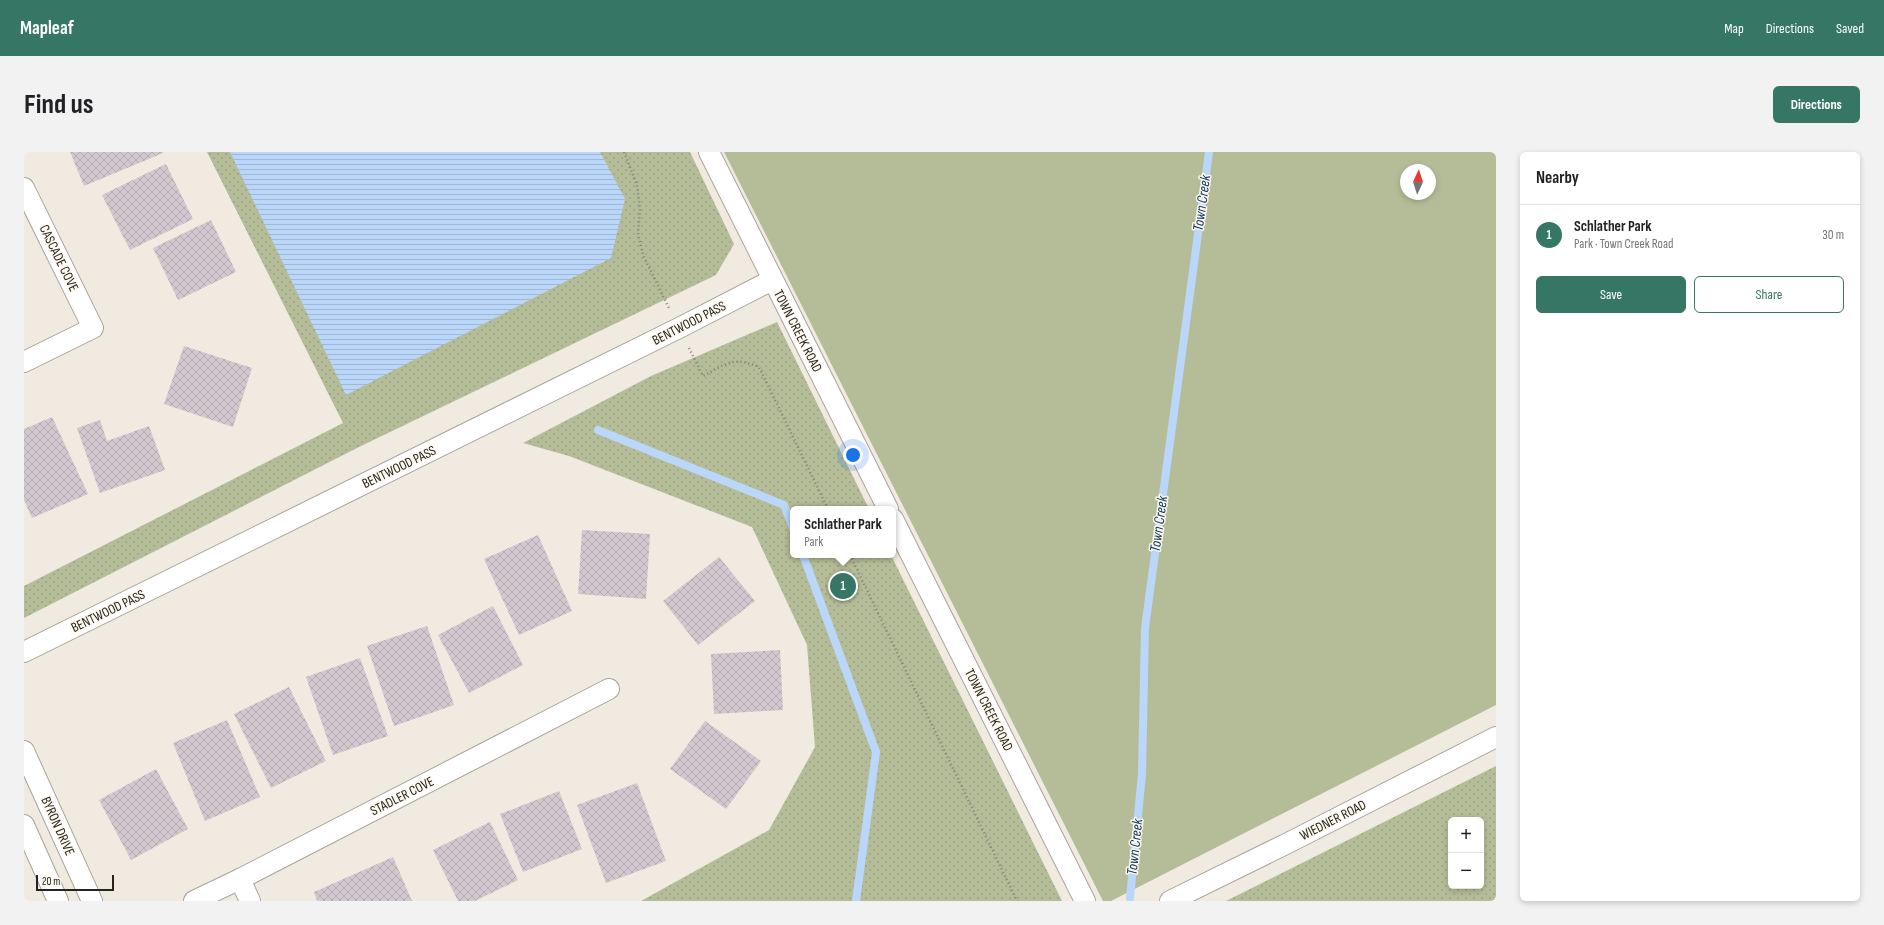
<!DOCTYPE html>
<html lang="en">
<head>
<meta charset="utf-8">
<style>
  body { margin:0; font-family:"Sofia Sans Condensed",sans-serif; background:#f2f2f2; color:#202124 }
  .controls { position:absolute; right:12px; bottom:12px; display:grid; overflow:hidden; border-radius:6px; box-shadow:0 2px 6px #0003 }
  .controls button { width:36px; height:36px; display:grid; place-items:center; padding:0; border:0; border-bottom:1px solid #e0e0e0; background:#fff; color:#202124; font:20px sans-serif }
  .compass { position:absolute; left:1376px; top:12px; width:36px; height:36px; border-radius:50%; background:#fff; box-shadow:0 2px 6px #0003; rotate:4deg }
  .scale { position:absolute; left:12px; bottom:10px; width:78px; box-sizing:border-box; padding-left:4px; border:2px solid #262420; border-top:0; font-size:11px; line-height:14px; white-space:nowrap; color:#262420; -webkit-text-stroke:3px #fef8ee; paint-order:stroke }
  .you { position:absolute; left:829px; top:303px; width:14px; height:14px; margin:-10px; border:3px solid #fff; border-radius:50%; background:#1a73e8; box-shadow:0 0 0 6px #1a73e833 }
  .badge { display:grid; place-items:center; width:26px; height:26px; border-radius:50%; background:#367664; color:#fff; font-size:13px; font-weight:700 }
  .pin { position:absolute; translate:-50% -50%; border:2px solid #fff; box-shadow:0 1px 4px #0006 }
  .popup { position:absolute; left:766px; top:354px; width:106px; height:52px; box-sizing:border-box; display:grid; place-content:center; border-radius:6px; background:#fff; filter:drop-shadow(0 1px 3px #0005); font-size:13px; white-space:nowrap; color:#757577 }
  .popup b { font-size:15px; color:#202124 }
  .popup::after { content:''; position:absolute; left:50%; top:100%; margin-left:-8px; border:8px solid transparent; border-top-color:#fff }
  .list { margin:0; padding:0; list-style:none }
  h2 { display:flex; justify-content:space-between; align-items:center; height:52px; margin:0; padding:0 16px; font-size:17px }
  h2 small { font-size:13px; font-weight:400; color:#757577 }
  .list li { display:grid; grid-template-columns:26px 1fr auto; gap:12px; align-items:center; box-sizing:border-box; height:60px; padding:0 16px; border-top:1px solid #e0e0e0 }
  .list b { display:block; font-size:15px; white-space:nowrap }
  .list p { margin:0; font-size:13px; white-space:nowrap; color:#757577 }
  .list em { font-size:13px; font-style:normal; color:#757577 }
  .actions { display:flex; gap:8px; padding:12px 16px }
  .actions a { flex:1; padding:9px 0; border:1px solid #367664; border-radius:6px; text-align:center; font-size:14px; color:#367664 }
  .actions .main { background:#367664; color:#fff }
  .map { position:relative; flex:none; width:1472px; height:749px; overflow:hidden; border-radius:6px }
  header { display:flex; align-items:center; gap:24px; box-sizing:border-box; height:56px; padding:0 20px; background:#367664; color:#fff }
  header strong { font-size:19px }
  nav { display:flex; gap:22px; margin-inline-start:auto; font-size:14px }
  .intro { display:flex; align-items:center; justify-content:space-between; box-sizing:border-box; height:96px; padding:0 24px }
  h1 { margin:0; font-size:28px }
  .button { padding:10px 18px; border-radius:6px; background:#367664; color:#fff; font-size:14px; font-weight:700 }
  main { display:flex; gap:24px; padding:0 24px }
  aside { flex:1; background:#fff; border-radius:6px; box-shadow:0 2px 6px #0003 }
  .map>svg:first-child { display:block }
  .green { fill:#b5bd98; fill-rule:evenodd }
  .park { fill:url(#park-dots); fill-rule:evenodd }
  .water { fill:url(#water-rules) }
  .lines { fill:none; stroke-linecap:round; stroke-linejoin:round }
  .stream { stroke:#bad7fa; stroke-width:8 }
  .building { fill:url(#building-cross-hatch) }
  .minor-casing { stroke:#a9a39a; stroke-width:22 }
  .path { stroke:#827e77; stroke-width:2.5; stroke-dasharray:1 3; stroke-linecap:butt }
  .minor { stroke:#fff; stroke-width:20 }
  .labels { text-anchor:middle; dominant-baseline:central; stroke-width:3; stroke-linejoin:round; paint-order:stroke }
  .street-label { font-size:14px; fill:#262420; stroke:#fef8ee }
  .water-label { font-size:15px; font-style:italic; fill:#103964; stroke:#fef8ee }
</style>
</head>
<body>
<header>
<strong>Mapleaf</strong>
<nav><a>Map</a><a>Directions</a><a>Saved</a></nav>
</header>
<div class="intro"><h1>Find us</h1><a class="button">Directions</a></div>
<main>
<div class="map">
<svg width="1472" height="749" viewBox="0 0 1472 749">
  <defs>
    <pattern id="park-dots" width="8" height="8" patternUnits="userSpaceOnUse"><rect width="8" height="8" fill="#b5bd98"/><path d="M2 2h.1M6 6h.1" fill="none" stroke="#9ca283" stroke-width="1.8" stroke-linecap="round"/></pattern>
    <pattern id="water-rules" width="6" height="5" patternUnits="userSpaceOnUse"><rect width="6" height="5" fill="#bad7fa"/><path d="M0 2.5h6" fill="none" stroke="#a0b8d6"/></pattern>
    <pattern id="building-cross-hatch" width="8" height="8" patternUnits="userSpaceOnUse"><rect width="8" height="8" fill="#d2c8cf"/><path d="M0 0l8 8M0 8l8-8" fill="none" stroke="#b4acb1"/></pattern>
  </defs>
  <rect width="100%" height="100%" fill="#f1eae1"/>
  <path class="green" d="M 700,0 L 1472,0 L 1472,553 L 1087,749 L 1079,749 ZM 1382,18 L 1406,18 L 1406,42 L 1382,42 Z"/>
  <g class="park">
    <polygon points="183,0 666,0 710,92 692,123 335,295 0,466 0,434 319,271"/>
    <polygon points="753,170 845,357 769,357 769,403 867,403 1038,749 617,749 745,678 791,595 783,493 728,375 545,304 499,291 627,224"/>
    <path d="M 1472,614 L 1472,749 L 1202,749 ZM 1427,668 L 1457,668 L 1457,734 L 1427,734 Z"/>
  </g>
  <polygon class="water" points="206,0 576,0 601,47 587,106 322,243"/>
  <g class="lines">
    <g class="stream">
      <polyline points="574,278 760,353 769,376"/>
      <polyline points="779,403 852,600 832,749"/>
      <polyline points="1106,746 1118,622 1121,476 1185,0"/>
    </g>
  </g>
  <g class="building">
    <polygon points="46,0 139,0 139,1 60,34"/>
    <polygon points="142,12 169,67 106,98 78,43"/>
    <polygon points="187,68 212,120 154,148 129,96"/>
    <polygon points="160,194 228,216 209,275 140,252"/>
    <polygon points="28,265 64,342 8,366 0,348 0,277"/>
    <polygon points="76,268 83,289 125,274 141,318 76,341 53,276"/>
    <polygon points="558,378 626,382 622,447 554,442"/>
    <polygon points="514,383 548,459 495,483 460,407"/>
    <polygon points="695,405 731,449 674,493 639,449"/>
    <polygon points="469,454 499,513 445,541 414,483"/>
    <polygon points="403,474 430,553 370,574 343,494"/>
    <polygon points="756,498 759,558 690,562 687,502"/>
    <polygon points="336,506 364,584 309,603 282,525"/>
    <polygon points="265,535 302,609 247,636 210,562"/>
    <polygon points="203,568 236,645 181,669 149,591"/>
    <polygon points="681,569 737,609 702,657 646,617"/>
    <polygon points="132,617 164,677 107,708 75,648"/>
    <polygon points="613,631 642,709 582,731 553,653"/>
    <polygon points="535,639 558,697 499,720 476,662"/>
    <polygon points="466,670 494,728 451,749 434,749 409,698"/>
    <polygon points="369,705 388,749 293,749 290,740"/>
  </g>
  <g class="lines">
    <defs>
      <g id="minor">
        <polyline points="685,0 864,357"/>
        <polyline points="0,36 69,176 0,210"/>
        <polyline points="869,367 1061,749"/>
        <polyline points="0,500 655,176 748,128"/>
        <polyline points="0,599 68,749"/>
        <polyline points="0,673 34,749"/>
        <polyline points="216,727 226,749"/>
        <polyline points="170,749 216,727 585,537"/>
        <polyline points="1146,749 1262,692 1472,585"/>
      </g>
    </defs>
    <use href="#minor" class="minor-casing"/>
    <g class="path">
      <polyline points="600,0 613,33 616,57 614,81 619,103 645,156"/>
      <path d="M 665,196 L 679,224 C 702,212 709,204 735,215 L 804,357"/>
      <polyline points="826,403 993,749"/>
    </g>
    <use href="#minor" class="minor"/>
  </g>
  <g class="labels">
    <g class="street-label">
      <text transform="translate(35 106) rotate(64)">CASCADE COVE</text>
      <text transform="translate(665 171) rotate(-27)">BENTWOOD PASS</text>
      <text transform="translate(774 179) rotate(63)">TOWN CREEK ROAD</text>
      <text transform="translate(375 315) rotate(-26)">BENTWOOD PASS</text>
      <text transform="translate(84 459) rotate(-26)">BENTWOOD PASS</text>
      <text transform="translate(965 558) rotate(63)">TOWN CREEK ROAD</text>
      <text transform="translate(378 644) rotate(-27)">STADLER COVE</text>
      <text transform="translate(1309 668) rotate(-27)">WIEDNER ROAD</text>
      <text transform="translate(34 674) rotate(66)">BYRON DRIVE</text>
    </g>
    <g class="water-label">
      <text transform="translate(1178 51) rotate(-82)">Town Creek</text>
      <text transform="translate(1135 372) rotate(-82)">Town Creek</text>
      <text transform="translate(1111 695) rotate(-84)">Town Creek</text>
    </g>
  </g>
</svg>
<div class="controls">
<button>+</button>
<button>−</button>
</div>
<svg class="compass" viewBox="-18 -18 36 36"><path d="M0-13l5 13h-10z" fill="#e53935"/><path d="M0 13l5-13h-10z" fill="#757577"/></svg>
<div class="scale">20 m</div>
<div class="you"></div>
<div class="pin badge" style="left:819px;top:434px">1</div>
<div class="popup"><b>Schlather Park</b>Park</div>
</div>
<aside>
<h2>Nearby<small></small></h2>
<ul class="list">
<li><span class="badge">1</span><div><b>Schlather Park</b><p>Park · Town Creek Road</p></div><em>30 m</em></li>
</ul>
<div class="actions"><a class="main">Save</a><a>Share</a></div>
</aside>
</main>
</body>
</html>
